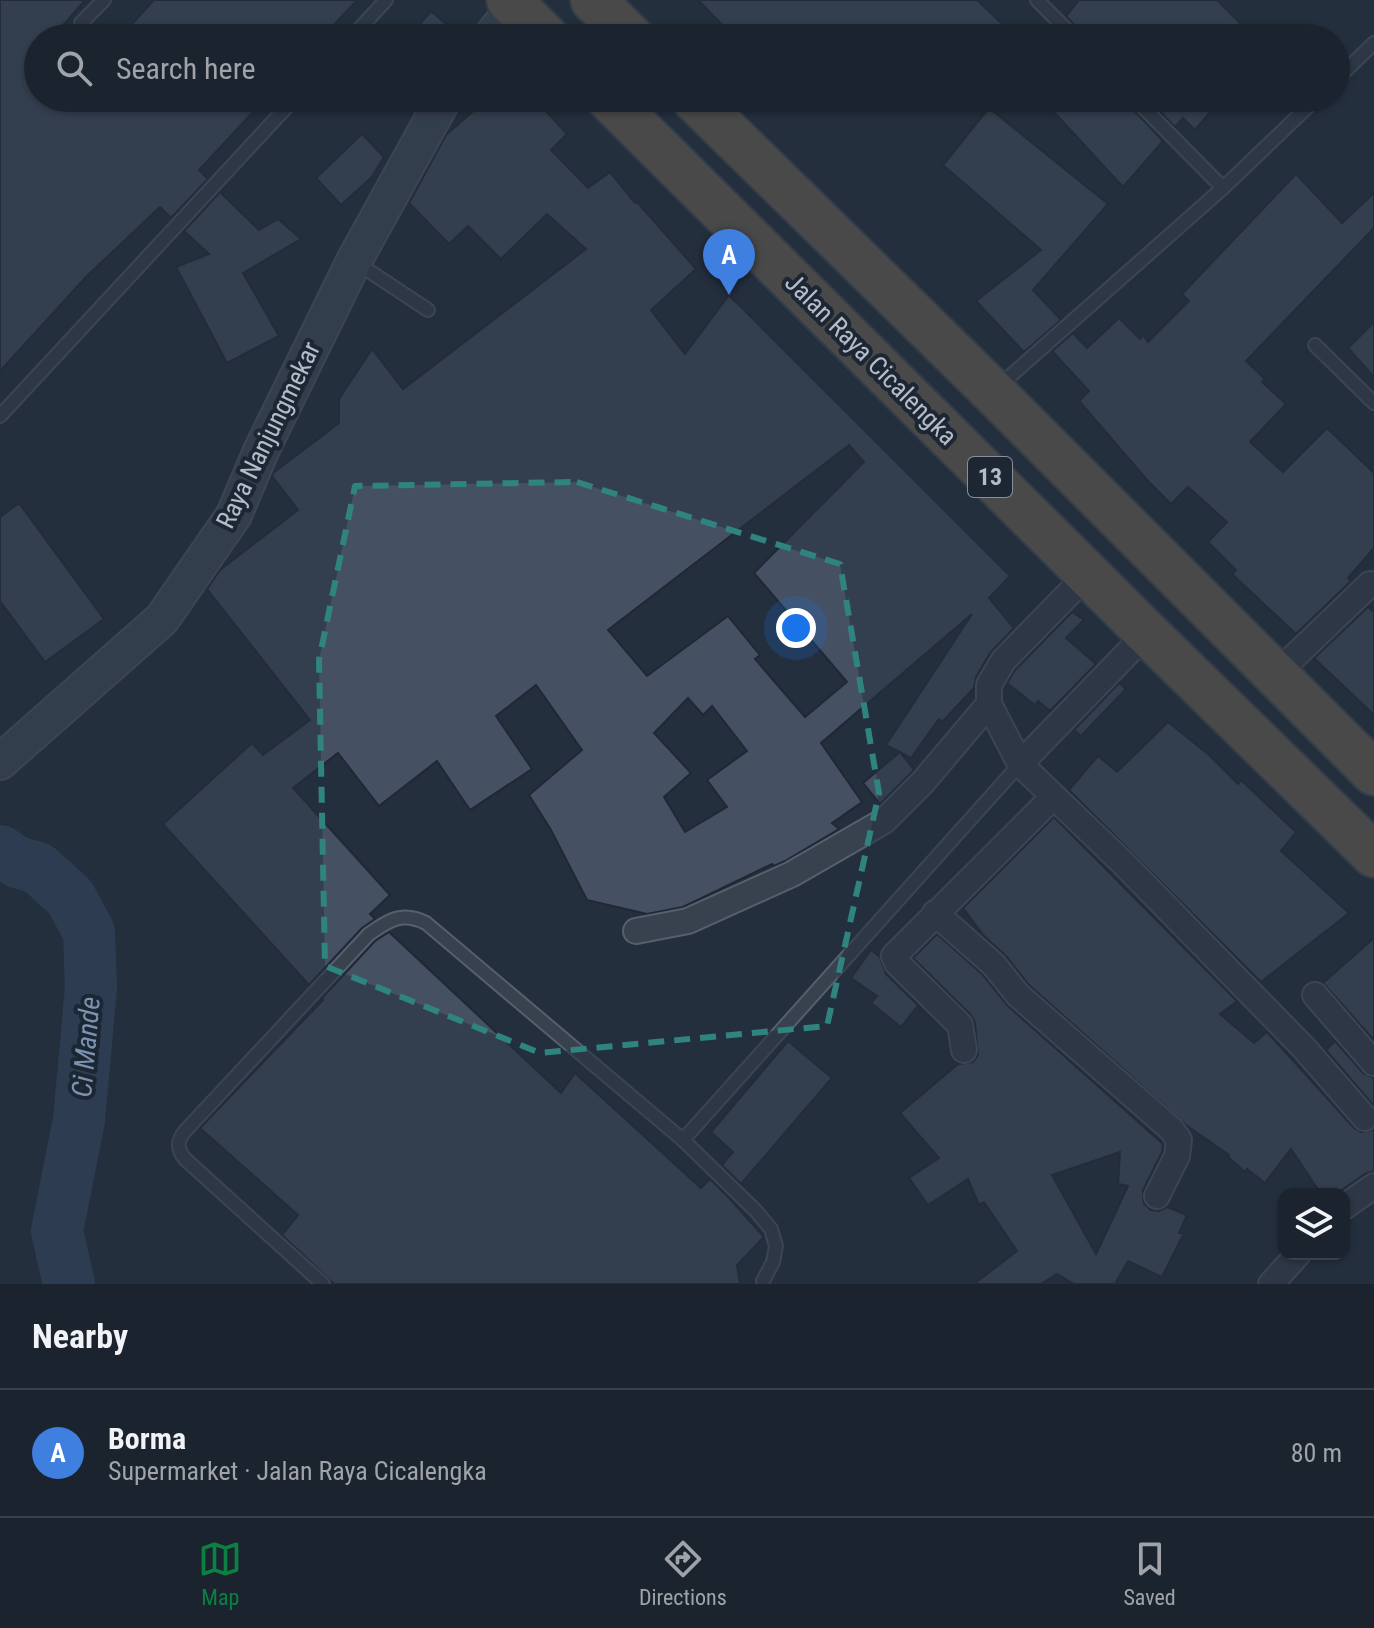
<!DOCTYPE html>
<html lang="en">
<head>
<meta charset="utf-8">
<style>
  body { margin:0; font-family:"Roboto Condensed",sans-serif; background:#242b36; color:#f1f3f6 }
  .controls { position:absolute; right:24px; bottom:24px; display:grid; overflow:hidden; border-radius:16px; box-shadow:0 2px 6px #0004 }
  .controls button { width:72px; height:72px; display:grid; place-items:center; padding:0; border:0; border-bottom:2px solid #39404a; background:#1b232e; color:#f1f3f6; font:40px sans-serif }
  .you { position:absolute; left:796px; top:628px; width:28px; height:28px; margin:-20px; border:6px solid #fff; border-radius:50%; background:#1a73e8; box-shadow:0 0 0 12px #1a73e833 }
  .badge { display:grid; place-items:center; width:52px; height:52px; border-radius:50%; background:#0b8043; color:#fff; font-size:26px; font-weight:700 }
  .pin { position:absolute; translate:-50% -66px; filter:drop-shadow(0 2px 4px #0008) }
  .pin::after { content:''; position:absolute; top:42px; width:28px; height:24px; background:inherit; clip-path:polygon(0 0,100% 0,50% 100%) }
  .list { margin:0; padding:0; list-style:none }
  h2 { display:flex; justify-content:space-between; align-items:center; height:104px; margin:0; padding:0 32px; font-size:34px }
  h2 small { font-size:26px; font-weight:400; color:#a0a4aa }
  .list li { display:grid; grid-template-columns:52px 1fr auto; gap:24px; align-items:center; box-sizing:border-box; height:128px; padding:0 32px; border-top:2px solid #39404a }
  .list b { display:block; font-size:30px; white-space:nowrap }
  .list p { margin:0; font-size:26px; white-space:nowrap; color:#a0a4aa }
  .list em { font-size:26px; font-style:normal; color:#a0a4aa }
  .icon { flex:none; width:44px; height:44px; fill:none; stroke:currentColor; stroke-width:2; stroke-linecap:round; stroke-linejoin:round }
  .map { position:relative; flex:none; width:1374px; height:1284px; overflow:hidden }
  .search { position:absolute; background:#1b232e; box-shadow:0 2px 6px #0004; left:24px; right:24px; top:24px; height:88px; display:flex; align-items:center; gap:20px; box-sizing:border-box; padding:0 28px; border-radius:44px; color:#a0a4aa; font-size:30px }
  .sheet { height:232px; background:#1b232e }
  nav { display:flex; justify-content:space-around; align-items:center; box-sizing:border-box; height:112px; border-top:2px solid #39404a; background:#1b232e; font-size:22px; color:#a0a4aa }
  nav a { display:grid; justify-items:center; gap:4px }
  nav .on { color:#0b8043 }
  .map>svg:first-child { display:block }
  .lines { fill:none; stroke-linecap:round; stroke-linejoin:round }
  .river { stroke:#394c67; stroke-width:52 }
  .building { fill:#455162; stroke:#1f2835; stroke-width:2; fill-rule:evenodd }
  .lane-casing { stroke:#565f6c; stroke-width:16 }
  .street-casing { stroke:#565f6c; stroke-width:28 }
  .secondary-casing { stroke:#565f6c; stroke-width:38 }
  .highway-casing { stroke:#434c59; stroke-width:48 }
  .lane { stroke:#38414e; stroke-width:12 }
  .street { stroke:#38414e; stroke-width:24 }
  .secondary { stroke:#465061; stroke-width:34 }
  .highway { stroke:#746855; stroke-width:44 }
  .marked { fill:none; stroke:#308480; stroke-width:6; stroke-dasharray:16 10; stroke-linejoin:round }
  .labels { text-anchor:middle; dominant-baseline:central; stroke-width:8; stroke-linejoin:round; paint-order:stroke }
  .shield { fill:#1d2633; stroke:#878f9c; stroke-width:2 }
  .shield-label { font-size:24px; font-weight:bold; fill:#b4bcc9 }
  .street-label { font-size:26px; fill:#b4bcc9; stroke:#1d2633 }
  .water-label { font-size:28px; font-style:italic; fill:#7c92b1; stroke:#1d2633 }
</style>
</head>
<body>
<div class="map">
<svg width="1374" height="1284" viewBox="0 0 1374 1284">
  <rect width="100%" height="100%" fill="#242f3e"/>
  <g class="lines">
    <polyline class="river" points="0,851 17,862 38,868 70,897 89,932 91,988 79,1120 57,1231 69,1284"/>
  </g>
  <g class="building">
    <polygon points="0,0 85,0 52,38 38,38 38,98 266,98 199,170 208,179 171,218 160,207 87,276 0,371"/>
    <polygon points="154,0 357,0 322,38 119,38"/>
    <polygon points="698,0 977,0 1017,38 735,38"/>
    <polygon points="1079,0 1217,0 1255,38 1084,38 1081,32 1066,16"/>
    <polygon points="431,11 462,38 408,38"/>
    <path d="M 488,98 L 534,98 L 567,134 L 551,150 L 588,188 L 610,172 L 635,203 L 637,202 L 696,269 L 651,310 L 685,354 L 729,295 L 1010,576 L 989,598 L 1014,628 L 990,653 L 976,677 L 974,688 L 942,722 L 939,719 L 911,758 L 886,745 L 972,614 L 821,743 L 862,802 L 832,823 L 839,829 L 785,861 L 774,866 L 772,864 L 683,907 L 647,914 L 587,900 L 551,830 L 529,795 L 582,750 L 536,685 L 496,716 L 532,769 L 470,810 L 437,761 L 379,806 L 338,753 L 293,788 L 390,895 L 370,914 L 375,919 L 362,928 L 309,985 L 163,824 L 252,743 L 263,755 L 310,720 L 207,589 L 220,570 L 298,510 L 272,476 L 273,473 L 339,423 L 339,399 L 372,349 L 403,389 L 586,249 L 547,214 L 501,259 L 468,226 L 449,244 L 409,203 L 446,135 ZM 849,445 L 864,462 L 754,573 L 847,682 L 805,717 L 755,659 L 760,655 L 728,616 L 647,676 L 608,630 ZM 688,698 L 703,715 L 712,706 L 747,751 L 707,780 L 727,807 L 685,832 L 664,797 L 691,773 L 654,733 Z"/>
    <polygon points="1041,98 1125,98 1128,104 1163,141 1123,187"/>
    <polygon points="1147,98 1222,98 1195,130 1183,118 1175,127"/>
    <polygon points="989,108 1108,204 1033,290 1061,320 1024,352 976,301 1041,250 943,165"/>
    <polygon points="362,134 384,157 371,178 341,205 316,178"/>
    <polygon points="1296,174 1342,223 1374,193 1374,228 1246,361 1265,379 1262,382 1286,404 1250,442 1283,472 1327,428 1374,473 1374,548 1348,578 1351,581 1296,634 1232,574 1236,570 1208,542 1227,522 1188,487 1171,504 1148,481 1079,401 1089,391 1052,351 1073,333 1087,348 1119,318 1140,339 1143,335 1148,342 1189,301 1182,294"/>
    <polygon points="220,192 259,230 278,219 301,239 243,273 279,336 227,363 176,267 209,254 184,231"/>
    <polygon points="1374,322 1374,377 1348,348"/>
    <polygon points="19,503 104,619 45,662 0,601 0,517"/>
    <polygon points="1368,607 1374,612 1374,715 1314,658"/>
    <polygon points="1072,612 1084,620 1066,638 1096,664 1050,711 1038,701 1035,705 1007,683 1015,670"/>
    <polygon points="1119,683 1126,689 1081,736 1074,730"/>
    <polygon points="1168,722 1208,754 1238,784 1241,780 1296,832 1281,851 1349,913 1261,982 1069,790 1098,756 1117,772"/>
    <polygon points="900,752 914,770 880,804 863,783"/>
    <polygon points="1054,817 1237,1001 1220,1014 1254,1043 1267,1032 1354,1128 1361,1132 1374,1130 1374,1171 1365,1174 1336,1194 1321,1194 1291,1149 1265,1183 1247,1169 1245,1172 1228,1157 1229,1155 1186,1125 1029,985 1006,956 984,936 963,908"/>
    <polygon points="389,932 561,1093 575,1073 701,1188 710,1179 729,1198 764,1237 737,1265 740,1284 334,1284 282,1235 298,1215 200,1128 323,1000 322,998 375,941"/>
    <path d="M 937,934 L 983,975 L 1008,1006 L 1163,1144 L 1162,1152 L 1143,1190 L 1144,1204 L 1151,1210 L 1159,1211 L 1167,1207 L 1187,1215 L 1179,1233 L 1184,1233 L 1162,1277 L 1128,1261 L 1115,1284 L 1074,1284 L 1057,1274 L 1041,1284 L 974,1284 L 1017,1251 L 984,1202 L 979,1205 L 968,1179 L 928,1205 L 909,1178 L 939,1158 L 900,1113 L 958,1064 L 973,1062 L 978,1055 L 975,1023 L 971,1015 L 913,958 ZM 1120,1152 L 1118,1184 L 1128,1186 L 1096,1254 L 1052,1175 Z"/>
    <polygon points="1374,938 1374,1040 1323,983"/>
    <polygon points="871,950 880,957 886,974 936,1023 917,1007 901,1027 871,1003 877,996 851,978"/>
    <polygon points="788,1041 832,1078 741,1184 722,1165 733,1152 711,1132"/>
    <polygon points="1335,1041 1363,1073 1374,1078 1374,1106 1326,1050"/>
  </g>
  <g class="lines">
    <defs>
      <g id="lane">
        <polyline points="1037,0 1075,38"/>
        <polyline points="81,23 104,0"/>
        <polyline points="351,38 386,0"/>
        <polyline points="1336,80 1374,43"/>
        <polyline points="1134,98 1223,188"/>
        <polyline points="357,263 428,310"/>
        <polyline points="1315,345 1374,403"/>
        <polyline points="999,386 1223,188 1317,98"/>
        <polyline points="0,416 295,98"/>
        <polyline points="683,1140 1020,764"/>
        <path d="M 323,1284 L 185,1159 C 176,1148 177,1140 186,1130 L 369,934 C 389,920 402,911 426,923 L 683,1140 L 756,1211 L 771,1229 L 776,1246 L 773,1262 L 763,1281"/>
      </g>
      <g id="street">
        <polyline points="1088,574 1003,661 989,685 989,704 1020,764 1124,864 1304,1048 1365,1118"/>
        <polyline points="1274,676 1370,584"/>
        <polyline points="1020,764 1147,633"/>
        <polyline points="935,913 994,965 1018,995 1172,1130 1179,1140 1177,1156 1157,1196"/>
        <polyline points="636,931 688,921 792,874 884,821 923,782 989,704"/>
        <polyline points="1315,995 1374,1063"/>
        <polyline points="964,1050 960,1025 897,963 894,956 1052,798"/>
        <polyline points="1344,1207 1374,1186"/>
        <polyline points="1271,1284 1298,1254"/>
      </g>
      <g id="secondary">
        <polyline points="490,38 515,6"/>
        <polyline points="0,762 162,619 234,515 261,451 354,261 444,98"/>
      </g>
      <g id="highway">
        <polyline points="509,0 547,38"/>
        <polyline points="593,0 632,38"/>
        <polyline points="608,98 1147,633 1374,855"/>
        <polyline points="693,98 992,391 1374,773"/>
      </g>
    </defs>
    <use href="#lane" class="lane-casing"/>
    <use href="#street" class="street-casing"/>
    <use href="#secondary" class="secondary-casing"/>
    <use href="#highway" class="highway-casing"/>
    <use href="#lane" class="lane"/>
    <use href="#street" class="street"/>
    <use href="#secondary" class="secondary"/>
    <use href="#highway" class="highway"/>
  </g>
  <path d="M0 0H1374V1284H0ZM 577,482 L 840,564 L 879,793 L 827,1026 L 540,1053 L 325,966 L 319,660 L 355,486 Z" fill="#242f3e" fill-opacity=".55" fill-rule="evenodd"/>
  <path class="marked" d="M 577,482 L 840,564 L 879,793 L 827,1026 L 540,1053 L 325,966 L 319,660 L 355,486 Z"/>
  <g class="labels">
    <rect class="shield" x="968" y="457" width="44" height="40" rx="6"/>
    <g class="shield-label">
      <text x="990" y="477">13</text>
    </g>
    <g class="street-label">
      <text transform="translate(871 359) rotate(45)">Jalan Raya Cicalengka</text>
      <text transform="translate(268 435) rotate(-64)">Raya Nanjungmekar</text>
    </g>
    <g class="water-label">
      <text transform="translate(86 1047) rotate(-85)">Ci Mande</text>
    </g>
  </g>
</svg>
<div class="controls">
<button><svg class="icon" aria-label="layers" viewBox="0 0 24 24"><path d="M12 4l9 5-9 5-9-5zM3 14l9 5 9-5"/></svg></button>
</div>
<div class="you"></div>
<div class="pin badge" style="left:729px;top:295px;background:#3f7fe0">A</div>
<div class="search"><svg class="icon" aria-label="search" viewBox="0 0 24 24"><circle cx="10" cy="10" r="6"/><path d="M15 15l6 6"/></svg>Search here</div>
</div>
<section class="sheet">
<h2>Nearby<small></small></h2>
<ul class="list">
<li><span class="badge" style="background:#3f7fe0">A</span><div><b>Borma</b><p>Supermarket · Jalan Raya Cicalengka</p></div><em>80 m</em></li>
</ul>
</section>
<nav>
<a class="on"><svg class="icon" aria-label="map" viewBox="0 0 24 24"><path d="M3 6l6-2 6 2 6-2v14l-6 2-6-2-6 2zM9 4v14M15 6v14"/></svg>Map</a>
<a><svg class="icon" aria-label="directions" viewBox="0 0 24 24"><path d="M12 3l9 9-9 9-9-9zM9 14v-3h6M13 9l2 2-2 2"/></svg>Directions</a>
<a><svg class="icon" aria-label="saved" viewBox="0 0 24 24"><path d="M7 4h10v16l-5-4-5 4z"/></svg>Saved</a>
</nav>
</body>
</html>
